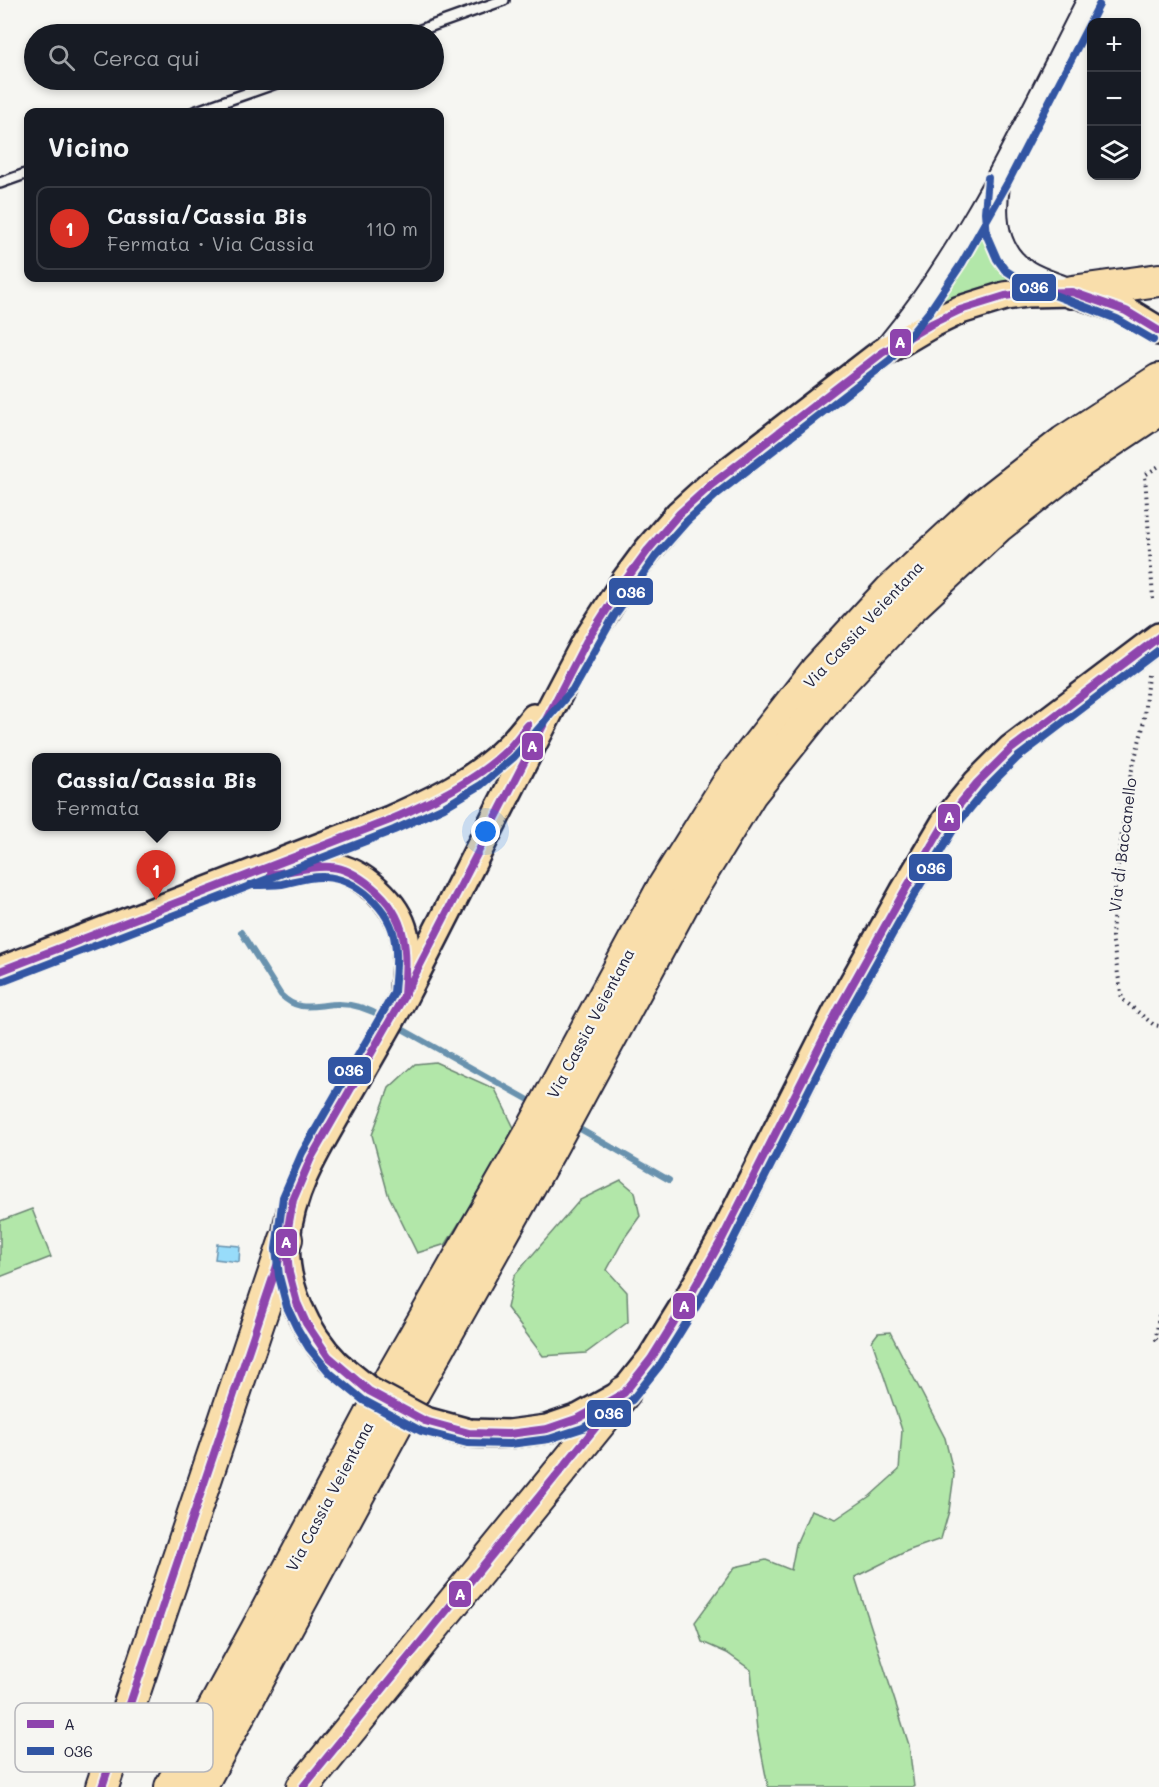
<!DOCTYPE html>
<html lang="it">
<head>
<meta charset="utf-8">
<style>
  body { margin:0; font-family:Mali,sans-serif; background:#20242c; color:#f1f3f6 }
  .controls { position:absolute; right:18px; top:18px; display:grid; overflow:hidden; border-radius:12px; box-shadow:0 3px 9px #0003 }
  .controls button { width:54px; height:54px; display:grid; place-items:center; padding:0; border:0; border-bottom:2px solid #363941; background:#171b24; color:#f1f3f6; font:30px sans-serif }
  .you { position:absolute; left:486px; top:832px; width:21px; height:21px; margin:-15px; border:4px solid #fff; border-radius:50%; background:#1a73e8; box-shadow:0 0 0 9px #1a73e833 }
  .badge { display:grid; place-items:center; width:39px; height:39px; border-radius:50%; background:#d93025; color:#fff; font-size:20px; font-weight:700 }
  .pin { position:absolute; translate:-50% -50px; filter:drop-shadow(0 2px 3px #0008) }
  .pin::after { content:''; position:absolute; top:32px; width:21px; height:18px; background:inherit; clip-path:polygon(0 0,100% 0,50% 100%) }
  .popup { position:absolute; left:32px; top:753px; width:249px; height:78px; box-sizing:border-box; display:grid; place-content:center; border-radius:12px; background:#171b24; filter:drop-shadow(0 2px 4px #0005); font-size:20px; white-space:nowrap; color:#9ea1a6 }
  .popup b { font-size:22px; color:#f1f3f6 }
  .popup::after { content:''; position:absolute; left:50%; top:100%; margin-left:-12px; border:12px solid transparent; border-top-color:#171b24 }
  .list { margin:0; padding:0; list-style:none }
  h2 { display:flex; justify-content:space-between; align-items:center; height:78px; margin:0; padding:0 24px; font-size:26px }
  h2 small { font-size:20px; font-weight:400; color:#9ea1a6 }
  .list li { display:grid; grid-template-columns:39px 1fr auto; gap:18px; align-items:center; box-sizing:border-box; height:84px; margin:0 12px 12px; padding:0 12px; border:2px solid #363941; border-radius:12px }
  .list b { display:block; font-size:22px; white-space:nowrap }
  .list p { margin:0; font-size:20px; white-space:nowrap; color:#9ea1a6 }
  .list em { font-size:20px; font-style:normal; color:#9ea1a6 }
  .icon { flex:none; width:33px; height:33px; fill:none; stroke:currentColor; stroke-width:2; stroke-linecap:round; stroke-linejoin:round }
  .map { position:relative; flex:none; width:1159px; height:1787px; overflow:hidden }
  .search { position:absolute; background:#171b24; box-shadow:0 3px 9px #0003; left:24px; top:24px; width:420px; height:66px; display:flex; align-items:center; gap:15px; box-sizing:border-box; padding:0 21px; border-radius:33px; color:#9ea1a6; font-size:22px }
  .panel { position:absolute; background:#171b24; box-shadow:0 3px 9px #0003; left:24px; top:108px; width:420px; height:174px; border-radius:12px }
  .map>svg:first-child { display:block }
  .green { fill:#b2e7a9; stroke:#6a8472; stroke-width:1.5 }
  .water { fill:#98dcfa; stroke:#6992ae; stroke-width:1.5 }
  .lines { fill:none; stroke-linecap:round; stroke-linejoin:round }
  .stream { stroke:#6992ae; stroke-width:6 }
  .lane-casing { stroke:#22223b; stroke-width:14 }
  .secondary-casing { stroke:#22223b; stroke-width:28 }
  .primary-casing { stroke:#22223b; stroke-width:32 }
  .highway-casing { stroke:#22223b; stroke-width:36 }
  .path { stroke:#22223b; stroke-width:4; stroke-dasharray:1.5 4.5; stroke-linecap:butt }
  .lane { stroke:#f6f6f2; stroke-width:9 }
  .secondary { stroke:#f6f6f2; stroke-width:24 }
  .primary { stroke:#f9deab; stroke-width:27 }
  .highway { stroke:#f9deab; stroke-width:32 }
  .primary-bridge-casing { stroke:#22223b; stroke-width:32; stroke-linecap:butt }
  .primary-bridge { stroke:#f9deab; stroke-width:27 }
  .bus-1-casing { stroke:#f6f6f2; stroke-width:12 }
  .bus-2-casing { stroke:#f6f6f2; stroke-width:12 }
  .bus-1 { stroke:#8e44ad; stroke-width:8 }
  .bus-2 { stroke:#3155a3; stroke-width:8 }
  .labels { text-anchor:middle; dominant-baseline:central; stroke-width:4.5; stroke-linejoin:round; paint-order:stroke }
  .street-label { font-size:16px; fill:#22223b; stroke:#f6f6f2 }
  .key { fill:#f6f6f2; stroke:#b6b6bb; stroke-width:1.5 }
  .key-label { font-size:16px; fill:#22223b }
  .line-badge { stroke:#f6f6f2; stroke-width:2 }
  .badge-label { font-size:16px; text-anchor:middle; font-weight:bold; fill:#fff }
</style>
</head>
<body>
<div class="map">
<svg width="1159" height="1787" viewBox="0 0 1159 1787">
  <rect width="100%" height="100%" fill="#f6f6f2"/>
  <filter id="ink" filterUnits="userSpaceOnUse"><feTurbulence type="fractalNoise" baseFrequency=".0167" numOctaves="2"/><feDisplacementMap in="SourceGraphic" scale="12" xChannelSelector="R" yChannelSelector="G"/><feConvolveMatrix kernelMatrix="1 2 1 2 8 2 1 2 1" color-interpolation-filters="sRGB"/></filter>
  <g filter="url(#ink)">
    <g class="green">
      <path d="M 988,221 C 987,257 994,260 1020,283 L 972,291 L 937,308 L 916,323 Z"/>
      <polygon points="435,1062 495,1089 516,1132 446,1244 417,1253 388,1194 372,1135 389,1088 415,1064"/>
      <polygon points="621,1180 635,1192 640,1216 625,1237 607,1270 627,1292 628,1322 586,1353 543,1356 507,1308 514,1276 580,1200"/>
      <polygon points="32,1209 51,1257 0,1277 0,1221"/>
      <polygon points="890,1332 945,1438 954,1475 949,1511 941,1539 907,1551 855,1577 909,1745 914,1787 768,1787 757,1730 751,1670 727,1653 702,1642 695,1622 735,1567 766,1560 791,1570 796,1544 811,1510 836,1519 870,1496 899,1470 902,1430 872,1341 878,1333"/>
    </g>
    <polygon class="water" points="217,1244 240,1246 239,1262 215,1259"/>
    <g class="lines">
      <g class="stream">
        <path d="M 241,932 L 281,995 C 300,1014 316,1004 339,1004 C 355,1004 371,1010 384,1018"/>
        <polyline points="395,1025 536,1104"/>
        <polyline points="573,1125 669,1180"/>
      </g>
      <defs>
        <g id="lane">
          <polyline points="409,34 504,0"/>
          <polyline points="194,112 285,80"/>
          <polyline points="0,183 28,173"/>
        </g>
        <g id="secondary">
          <path d="M 997,186 C 992,219 996,255 1027,273 C 1040,281 1056,285 1070,291"/>
          <path d="M 888,347 C 974,243 1029,119 1090,0"/>
        </g>
        <g id="primary">
          <path d="M 286,872 C 301,868 317,864 332,867 C 362,871 397,903 404,933 C 408,949 406,972 404,988"/>
          <path d="M 0,971 L 390,820 C 432,801 473,783 506,750 C 516,741 525,729 534,718"/>
          <path d="M 337,1365 C 306,1334 282,1284 286,1239 C 291,1190 315,1152 339,1110 C 361,1072 383,1035 404,996 C 465,879 523,759 586,642 L 625,581 L 648,550 L 679,514 L 711,485 L 882,353 L 933,323 L 960,310 L 1005,296 L 1027,293 L 1072,292 L 1126,311 L 1159,331"/>
          <polyline points="469,1433 509,1434 547,1429 579,1418 624,1393 651,1359 687,1301 721,1241 837,1012 904,892 946,821 977,783 1011,749 1159,637"/>
        </g>
        <g id="highway">
          <polyline points="1072,292 1159,280"/>
          <polyline points="102,1787 286,1239"/>
          <polyline points="171,1787 257,1630 391,1378 528,1138 663,888 730,781 817,670 890,591 982,506 1064,442 1159,380"/>
          <polyline points="200,1787 414,1391 550,1149 683,903 750,794 834,689 908,610 997,527 1078,463 1159,409"/>
          <polyline points="303,1787 624,1393"/>
        </g>
      </defs>
      <use href="#lane" class="lane-casing"/>
      <use href="#secondary" class="secondary-casing"/>
      <use href="#primary" class="primary-casing"/>
      <use href="#highway" class="highway-casing"/>
      <g class="path">
        <polyline points="1153,599 1145,475 1159,466"/>
        <polyline points="1148,675 1143,727 1128,785 1115,888 1112,937 1122,999 1154,1025 1159,1026"/>
        <polyline points="1159,1315 1156,1339 1159,1343"/>
      </g>
      <use href="#lane" class="lane"/>
      <use href="#secondary" class="secondary"/>
      <use href="#primary" class="primary"/>
      <use href="#highway" class="highway"/>
      <defs>
        <polyline id="primary-bridge" points="337,1365 369,1391 425,1421 469,1433"/>
      </defs>
      <use href="#primary-bridge" class="primary-bridge-casing"/>
      <use href="#primary-bridge" class="primary-bridge"/>
      <defs>
        <g id="bus-1">
          <polyline points="1159,331 1126,311 1072,292 1027,293 1005,296 960,310 933,323 882,353 711,485 679,514 648,550 625,581 586,642 404,996 311,1158 293,1200 286,1239 289,1273 297,1303 306,1323 328,1356 369,1391 425,1421 469,1433 509,1434 547,1429 579,1418 624,1393 651,1359 687,1301 721,1241 837,1012 904,892 946,821 977,783 1011,749 1159,637"/>
          <path d="M 271,874 C 291,872 311,865 331,867 C 346,868 360,877 372,887 C 409,917 407,952 404,996"/>
          <path d="M 0,971 L 390,820 C 433,801 477,781 510,747 C 517,740 522,732 528,725"/>
          <polyline points="102,1787 286,1239"/>
          <polyline points="303,1787 617,1401"/>
        </g>
        <g id="bus-2">
          <polyline points="988,178 985,212 987,236 997,259 1005,270 1028,285 1117,319 1153,340"/>
          <path d="M 250,885 C 261,885 272,885 282,884 C 296,881 310,876 324,877 C 356,878 391,909 395,942 C 398,958 395,976 394,993 L 302,1153 L 283,1197 L 276,1249 L 279,1276 L 287,1307 L 297,1328 L 309,1348 L 330,1373 L 363,1400 L 421,1431 L 467,1443 L 510,1444 L 549,1439 L 583,1428 L 632,1400 L 660,1365 L 696,1307 L 730,1246 L 846,1017 L 913,897 L 955,827 L 985,790 L 1018,757 L 1159,650"/>
          <polyline points="4,981 394,830 444,807 481,785 514,757 573,689 614,616 656,556 687,521 718,493 890,360 929,312 962,263 1007,184 1099,5"/>
        </g>
      </defs>
      <use href="#bus-1" class="bus-1-casing"/>
      <use href="#bus-2" class="bus-2-casing"/>
      <use href="#bus-1" class="bus-1"/>
      <use href="#bus-2" class="bus-2"/>
    </g>
  </g>
  <g class="labels">
    <g class="street-label">
      <text transform="translate(863 624) rotate(-47)">Via Cassia Veientana</text>
      <text transform="translate(1122 845) rotate(-83)">Via di Baccanello</text>
      <text transform="translate(590 1023) rotate(-62)">Via Cassia Veientana</text>
      <text transform="translate(329 1496) rotate(-62)">Via Cassia Veientana</text>
    </g>
  </g>
  <rect x="15" y="1703" width="198" height="69" rx="9" class="key"/>
  <rect x="27" y="1720" width="27" height="8" fill="#8e44ad"/>
  <rect x="27" y="1747" width="27" height="8" fill="#3155a3"/>
  <g class="key-label">
    <text x="64" y="1730">A</text>
    <text x="64" y="1757">036</text>
  </g>
  <g class="line-badge">
    <rect x="1011" y="273" width="46" height="29" rx="6" fill="#3155a3"/>
    <rect x="889" y="328" width="23" height="29" rx="6" fill="#8e44ad"/>
    <rect x="608" y="577" width="46" height="29" rx="6" fill="#3155a3"/>
    <rect x="521" y="732" width="23" height="29" rx="6" fill="#8e44ad"/>
    <rect x="937" y="803" width="24" height="29" rx="6" fill="#8e44ad"/>
    <rect x="908" y="853" width="45" height="29" rx="6" fill="#3155a3"/>
    <rect x="327" y="1056" width="45" height="29" rx="6" fill="#3155a3"/>
    <rect x="275" y="1228" width="23" height="29" rx="6" fill="#8e44ad"/>
    <rect x="672" y="1292" width="24" height="28" rx="6" fill="#8e44ad"/>
    <rect x="586" y="1399" width="46" height="29" rx="6" fill="#3155a3"/>
    <rect x="448" y="1580" width="24" height="28" rx="6" fill="#8e44ad"/>
  </g>
  <g class="badge-label">
    <text x="1034" y="293">036</text>
    <text x="900" y="348">A</text>
    <text x="631" y="598">036</text>
    <text x="532" y="752">A</text>
    <text x="949" y="823">A</text>
    <text x="931" y="874">036</text>
    <text x="349" y="1076">036</text>
    <text x="286" y="1248">A</text>
    <text x="684" y="1312">A</text>
    <text x="609" y="1419">036</text>
    <text x="460" y="1600">A</text>
  </g>
</svg>
<div class="controls">
<button>+</button>
<button>−</button>
<button><svg class="icon" aria-label="layers" viewBox="0 0 24 24"><path d="M12 4l9 5-9 5-9-5zM3 14l9 5 9-5"/></svg></button>
</div>
<div class="you"></div>
<div class="pin badge" style="left:156px;top:900px">1</div>
<div class="popup"><b>Cassia/Cassia Bis</b>Fermata</div>
<div class="search"><svg class="icon" aria-label="search" viewBox="0 0 24 24"><circle cx="10" cy="10" r="6"/><path d="M15 15l6 6"/></svg>Cerca qui</div>
<section class="panel">
<h2>Vicino<small></small></h2>
<ul class="list">
<li><span class="badge">1</span><div><b>Cassia/Cassia Bis</b><p>Fermata · Via Cassia</p></div><em>110 m</em></li>
</ul>
</section>
</div>
</body>
</html>
